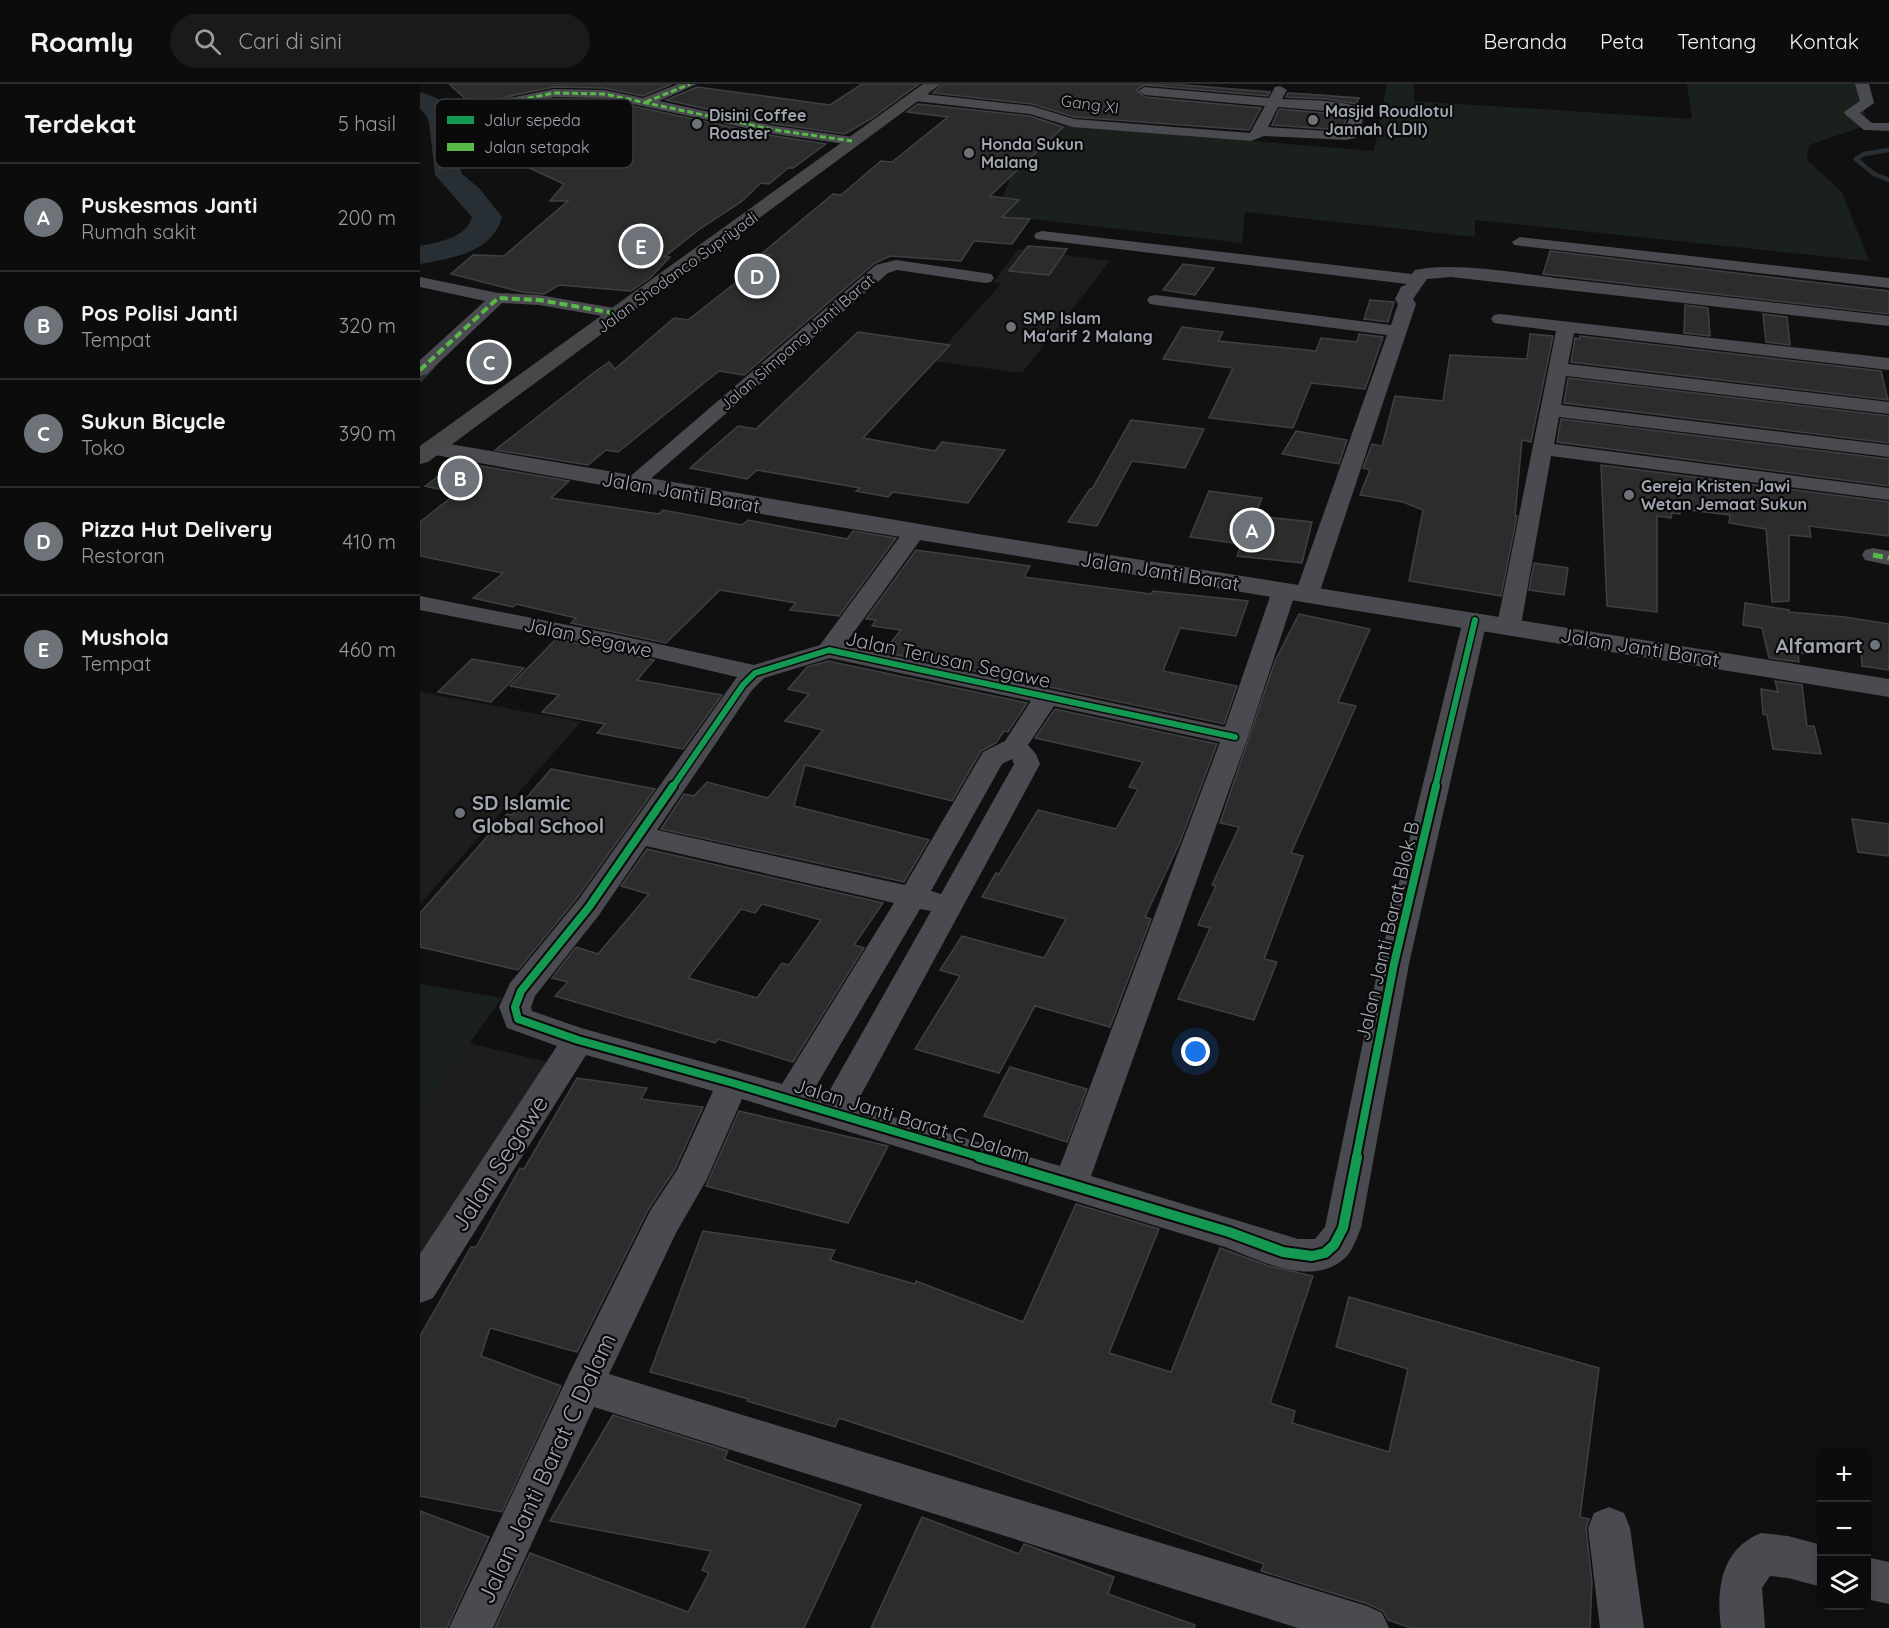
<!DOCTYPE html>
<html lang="id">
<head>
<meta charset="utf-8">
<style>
  body { margin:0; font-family:Quicksand,sans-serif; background:#1a1a1a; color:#f1f3f6 }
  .controls { position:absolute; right:18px; bottom:18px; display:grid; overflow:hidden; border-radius:12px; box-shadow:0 3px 9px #0003 }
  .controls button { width:54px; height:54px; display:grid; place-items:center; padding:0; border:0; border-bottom:2px solid #2c2c2d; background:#0c0c0c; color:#f1f3f6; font:30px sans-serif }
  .you { position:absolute; left:776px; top:968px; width:21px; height:21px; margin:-15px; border:4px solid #fff; border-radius:50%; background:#1a73e8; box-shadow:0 0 0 9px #1a73e833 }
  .badge { display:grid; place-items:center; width:39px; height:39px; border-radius:50%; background:#6e7279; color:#fff; font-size:20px; font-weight:700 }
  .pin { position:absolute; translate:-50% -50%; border:3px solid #fff; box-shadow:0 2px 6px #0006 }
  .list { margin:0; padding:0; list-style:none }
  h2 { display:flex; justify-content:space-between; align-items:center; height:78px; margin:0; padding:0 24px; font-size:26px }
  h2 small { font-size:20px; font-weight:400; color:#9a9b9d }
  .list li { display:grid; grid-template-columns:39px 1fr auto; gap:18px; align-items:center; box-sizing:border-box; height:108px; padding:0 24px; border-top:2px solid #2c2c2d }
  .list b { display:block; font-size:22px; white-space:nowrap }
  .list p { margin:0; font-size:20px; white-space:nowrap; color:#9a9b9d }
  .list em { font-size:20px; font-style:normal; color:#9a9b9d }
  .icon { flex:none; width:33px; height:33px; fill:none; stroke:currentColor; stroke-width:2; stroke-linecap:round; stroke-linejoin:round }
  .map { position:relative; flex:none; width:1469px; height:1544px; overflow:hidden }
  header { display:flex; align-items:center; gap:36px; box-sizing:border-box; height:84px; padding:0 30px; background:#0c0c0c; border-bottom:2px solid #2c2c2d }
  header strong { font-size:28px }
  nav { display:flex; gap:33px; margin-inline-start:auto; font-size:21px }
  .search { width:420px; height:54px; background:#1a1a1a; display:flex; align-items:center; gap:15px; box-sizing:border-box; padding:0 21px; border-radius:33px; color:#9a9b9d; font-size:22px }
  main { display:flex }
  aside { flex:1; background:#0c0c0c }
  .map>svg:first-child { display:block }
  .built { fill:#1d1d1e }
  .green { fill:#1a201b }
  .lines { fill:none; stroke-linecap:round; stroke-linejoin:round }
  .stream-far1 { stroke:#282f34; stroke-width:4.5 }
  .stream { stroke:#282f34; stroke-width:6 }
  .river { fill:#282f34; fill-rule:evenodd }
  .building { fill:#2c2c2c; stroke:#3f4044; stroke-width:1.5; fill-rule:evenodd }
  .minor { fill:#4a4b50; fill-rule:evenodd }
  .tertiary { fill:#4a4b50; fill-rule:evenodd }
  .primary { fill:#47484a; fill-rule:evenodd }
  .quiet-far2 { stroke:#58b947; stroke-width:3; stroke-dasharray:6 3; stroke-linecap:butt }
  .quiet-far1 { stroke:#58b947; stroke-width:4; stroke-dasharray:8 4; stroke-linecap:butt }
  .quiet { stroke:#58b947; stroke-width:5; stroke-dasharray:10 5; stroke-linecap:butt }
  .cycleway-far2-casing { stroke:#0a0a0b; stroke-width:9 }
  .cycleway-far1-casing { stroke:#0a0a0b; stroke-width:12 }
  .cycleway-casing { stroke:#0a0a0b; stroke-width:14 }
  .cycleway-far2 { stroke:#139951; stroke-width:6 }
  .cycleway-far1 { stroke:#139951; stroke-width:8 }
  .cycleway { stroke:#139951; stroke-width:10 }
  .poi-dot { fill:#6e7279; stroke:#0a0a0b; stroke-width:2 }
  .labels { text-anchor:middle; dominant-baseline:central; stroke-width:4.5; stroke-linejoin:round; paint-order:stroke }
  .far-street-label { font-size:16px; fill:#a1a6b1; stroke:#0a0a0b }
  .far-poi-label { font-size:16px; font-weight:bold; fill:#a1a6b1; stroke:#0a0a0b; text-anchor:start }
  .street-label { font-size:20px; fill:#a1a6b1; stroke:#0a0a0b }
  .poi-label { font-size:20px; font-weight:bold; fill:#a1a6b1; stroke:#0a0a0b; text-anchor:end }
  .near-street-label { font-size:24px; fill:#a1a6b1; stroke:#0a0a0b }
  .key { fill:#0a0a0b; stroke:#37393d; stroke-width:1.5 }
  .key-label { font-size:16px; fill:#a1a6b1 }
</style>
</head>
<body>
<header>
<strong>Roamly</strong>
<div class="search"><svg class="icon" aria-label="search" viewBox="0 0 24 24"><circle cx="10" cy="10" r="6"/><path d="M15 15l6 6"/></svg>Cari di sini</div>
<nav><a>Beranda</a><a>Peta</a><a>Tentang</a><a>Kontak</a></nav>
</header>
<main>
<aside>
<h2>Terdekat<small>5 hasil</small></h2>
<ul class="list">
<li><span class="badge">A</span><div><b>Puskesmas Janti</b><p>Rumah sakit</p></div><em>200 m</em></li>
<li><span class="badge">B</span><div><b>Pos Polisi Janti</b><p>Tempat</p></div><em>320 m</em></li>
<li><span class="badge">C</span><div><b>Sukun Bicycle</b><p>Toko</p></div><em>390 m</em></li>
<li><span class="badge">D</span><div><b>Pizza Hut Delivery</b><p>Restoran</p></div><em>410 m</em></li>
<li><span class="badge">E</span><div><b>Mushola</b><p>Tempat</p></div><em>460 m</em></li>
</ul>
</aside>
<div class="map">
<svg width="1469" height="1544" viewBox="0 0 1469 1544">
  <rect width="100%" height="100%" fill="#101010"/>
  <g class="built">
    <polygon points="598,165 690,177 602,289 511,277 581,200 574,198"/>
    <polygon points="0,608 161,638 0,820"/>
    <polygon points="49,959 131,979 0,1186 0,1029"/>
  </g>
  <g class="green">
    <polygon points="967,0 994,0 994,17 1272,35 1267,0 1436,0 1448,41 1389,61 1387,76 1422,108 1449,177 1055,136 1055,153 825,128 822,159 576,131 611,40 621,34 644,42 954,67"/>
    <polygon points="0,900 82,914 0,1029"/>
  </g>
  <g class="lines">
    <g class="stream-far1">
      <polyline points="71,0 111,28"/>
      <polyline points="1469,66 1444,70 1436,75 1454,90 1469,96"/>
    </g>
    <polyline class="stream" points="0,295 12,283"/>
    <path class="river" d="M 0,8 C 48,20 31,55 42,90 L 59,104 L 82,133 C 72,169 32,174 0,180 L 0,162 C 19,158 46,154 52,133 L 15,91 L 9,38 L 6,31 L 0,25 Z"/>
  </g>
  <g class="building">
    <polygon points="29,0 252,0 223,12 184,4 134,3 85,13 81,19 90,24 134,15 184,16 355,52 406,60 373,84 368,84 349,100 341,99 321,118 281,144 244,173 250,173 230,194 211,207 139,201 124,210 102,208 31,190 53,171 84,172 148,117 130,117 144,100 92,76 109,71 88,60 94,58"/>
    <polygon points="442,0 499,0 452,34 425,50 355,40 246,16 277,3 410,21"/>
    <polygon points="523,0 751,0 850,8 848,12 725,1 716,6 725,13 841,24 829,46 654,33 612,20 513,9"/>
    <polygon points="868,9 885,10 939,14 936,20 907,15 866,13"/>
    <polygon points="498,20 610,32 643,43 570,112 599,116 582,133 610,135 592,160 554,157 541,177 470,172 455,179 324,291 299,287 198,368 186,366 168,381 75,366 176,287 189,278 195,285 254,234 268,236 351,171 341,170 413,110 421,111 461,77 472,78 528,33 487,28"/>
    <polygon points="859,25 928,31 922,46 852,41"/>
    <polygon points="608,162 647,165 629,191 589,187"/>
    <polygon points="1130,167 1469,207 1469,230 1123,190"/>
    <polygon points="763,180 794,184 775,211 743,206"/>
    <polygon points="950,216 974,218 968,238 944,235"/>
    <polygon points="1265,221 1288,224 1290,252 1264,249"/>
    <polygon points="1343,230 1367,233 1370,261 1346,258"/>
    <polygon points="762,243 803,248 798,257 896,267 901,254 937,258 939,250 963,253 945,305 891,299 873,344 789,334 813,284 743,275"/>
    <polygon points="438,248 530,261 443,354 515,367 522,358 585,366 548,419 473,408 468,413 436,407 440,404 337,386 327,395 270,384 318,342 336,345"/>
    <polygon points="1110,250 1133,252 1111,358 1102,356 1095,432 1097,432 1081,512 989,497 1003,426 983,418 940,411 950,386 943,384 952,360 962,362 975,312 1023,317 1030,271 1107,275"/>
    <polygon points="1160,252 1461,287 1468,316 1151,278 1155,254 1160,255"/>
    <polygon points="1148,294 1469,332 1469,359 1144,319"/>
    <polygon points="1141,335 1469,375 1469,402 1137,358"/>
    <polygon points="711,336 784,345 765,384 712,377 677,442 648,438 670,405 672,405"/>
    <polygon points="876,347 927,356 919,380 862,370"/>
    <polygon points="38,378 149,397 131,414 239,430 243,426 322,441 328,436 427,455 433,447 476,454 419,532 370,526 376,519 300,506 246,559 151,539 156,534 96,520 93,523 53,514 83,489 0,472 0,438 37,409 5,402"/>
    <polygon points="1181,381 1469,418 1469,452 1389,442 1391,453 1369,451 1369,517 1352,518 1346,445 1309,439 1310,431 1260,425 1260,430 1252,429 1251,434 1237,432 1237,528 1187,522"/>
    <polygon points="789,407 842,414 835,432 892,438 882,479 817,472 821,460 770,453"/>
    <polygon points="496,466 610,482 604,493 731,510 733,507 828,517 816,552 760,544 743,587 817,602 804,640 463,568 481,546 452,542 456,536 446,535"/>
    <polygon points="1114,479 1148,484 1144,511 1109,506"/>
    <polygon points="1325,519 1369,526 1369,528 1425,533 1469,540 1469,586 1442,582 1441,565 1387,561 1389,570 1378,569 1379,578 1349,574 1342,544 1323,541"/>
    <polygon points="879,530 950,545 918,618 936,622 871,769 883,772 844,875 857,878 834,936 758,915 790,844 778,841 796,802 792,801 819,743 800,739 855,577"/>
    <polygon points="136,555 234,576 217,596 302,611 263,665 177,649 185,640 122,628 139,611 90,602"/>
    <polygon points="52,575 104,584 71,618 18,608"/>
    <polygon points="408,577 607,619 588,648 584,647 576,659 561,667 532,717 385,681 374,722 509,756 484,798 241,745 264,710 274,712 287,698 348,714 403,646 365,637 389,610 368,605 387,583"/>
    <polygon points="1355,597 1382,601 1387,642 1394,642 1401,670 1353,665 1347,631 1343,630 1341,605 1358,608"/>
    <polygon points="635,625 797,660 760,758 725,833 731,835 690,943 615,922 579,989 495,965 540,892 520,886 542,852 624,874 646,835 562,813 576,789 579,790 618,726 696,745 718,705 709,703 723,678 615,654"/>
    <polygon points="131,685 235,705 157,814 98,886 0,863 0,829 87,730 92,731"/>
    <polygon points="1432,735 1469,740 1469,772 1438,768"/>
    <path d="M 227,765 L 463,819 L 434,861 L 444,864 L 373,978 L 298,955 L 295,959 L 135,912 L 148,898 L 132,894 L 156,863 L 178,870 L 229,810 L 201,802 ZM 342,820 L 401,836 L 369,881 L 362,879 L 337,914 L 268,894 L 321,825 L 335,829 Z"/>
    <polygon points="590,983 667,1005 647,1058 564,1032"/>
    <polygon points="157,994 227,1004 221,1015 283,1023 255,1085 228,1126 157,1268 70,1244 61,1272 141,1302 82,1428 0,1412 0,1252 51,1163 56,1163 100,1084 104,1085"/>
    <polygon points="319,1027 468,1062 428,1139 286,1102"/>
    <polygon points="656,1120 739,1145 689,1269 751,1288 800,1164 849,1182 893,1192 850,1319 875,1327 872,1339 969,1368 988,1285 916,1263 929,1213 1179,1284 1160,1433 1169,1435 1166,1444 1172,1498 1170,1544 991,1544 968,1536 963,1527 948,1520 841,1487 844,1480 532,1371 419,1334 415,1343 327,1317 328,1315 230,1288 283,1147 415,1166 410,1176 495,1200 496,1197 603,1238"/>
    <polygon points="193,1331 308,1367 304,1375 441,1421 384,1544 75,1544 110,1469 268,1528 289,1489 282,1486 291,1467 130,1437"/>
    <polygon points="0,1427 69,1453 27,1544 0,1544"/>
    <polygon points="502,1433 599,1470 604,1460 694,1493 688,1510 775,1541 774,1544 451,1544"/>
  </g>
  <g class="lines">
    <g class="minor">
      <polygon points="258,0 277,0 239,17 355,42 432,53 439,57 432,61 355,50 184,14 134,13 90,22 83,18 85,15 134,5 184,6 223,14"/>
      <polygon points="1435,0 1449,0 1454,19 1440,29 1452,39 1469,39 1469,47 1444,46 1426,31 1424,28 1440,17"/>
      <path d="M 860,2 L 867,6 L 862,15 C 881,16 934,15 946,28 L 937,51 L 935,54 L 926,56 L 844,52 L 831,57 L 652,43 L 610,30 L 495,17 L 488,13 L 495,9 L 612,22 L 654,35 L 830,49 L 845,22 L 725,11 L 718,7 L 725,3 L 849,14 L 855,3 ZM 858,23 L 929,29 L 931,30 L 924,48 L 848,43 Z"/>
      <path d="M 622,147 L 992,190 L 995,186 C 1034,177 1104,190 1145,195 C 1253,207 1361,219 1469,232 L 1469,242 L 1031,193 L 1007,195 L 993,215 L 996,220 L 899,510 L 895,515 L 887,517 L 879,515 L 875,510 L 967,251 L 736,221 L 730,220 L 727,216 L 730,212 L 736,211 L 971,241 L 978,220 L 975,215 L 981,203 L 987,200 L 616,155 L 614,152 L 616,149 Z"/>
      <polygon points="1100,153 1469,194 1469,204 1094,161 1092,158"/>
      <polygon points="476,176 565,189 571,190 574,194 571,198 565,199 477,186 468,189 220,404 213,406 206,404 202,400 206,396 456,181"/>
      <polygon points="0,193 78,209 119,211 200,225 206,226 209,230 206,234 200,235 119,221 82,219 7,290 0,292 0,276 65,217 0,203"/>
      <polygon points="1080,230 1469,274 1469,286 1154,249 1148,280 1469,318 1469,330 1146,292 1141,321 1469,361 1469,373 1139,333 1134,360 1469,404 1469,416 1131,372 1101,541 1097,546 1089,548 1081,546 1077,541 1136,247 1074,239 1071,235 1074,231"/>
      <path d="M 495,441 L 503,443 L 506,448 L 424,562 L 805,643 L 852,507 L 856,502 L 864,500 L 872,502 L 876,507 L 828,653 L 671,1092 L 878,1155 L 895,1155 L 905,1143 L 959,880 L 1043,536 L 1047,531 L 1055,529 L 1063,531 L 1067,536 L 989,880 L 941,1144 C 937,1153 933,1166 926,1173 C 893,1205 839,1176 805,1163 L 322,1015 L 287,1095 L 256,1149 L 189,1290 L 947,1522 L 962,1529 L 969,1544 L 878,1544 L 174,1323 L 73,1544 L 29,1544 L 150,1288 L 230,1127 L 257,1086 L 293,1007 L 166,971 L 13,1214 L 0,1219 L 0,1170 L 137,962 L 87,944 L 79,923 L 90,899 L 159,815 L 317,593 L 193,564 L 0,526 L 0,512 L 193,550 L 334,581 L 400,561 L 487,443 ZM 410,574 L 611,617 L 585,657 L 563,668 L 485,801 L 237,746 L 332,606 L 344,594 ZM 634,622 L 800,658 L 640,1082 L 435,1022 L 620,680 L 616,670 L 608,661 ZM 592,675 L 594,680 L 521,810 L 511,807 L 582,680 ZM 226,762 L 474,819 L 362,1000 L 161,944 L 112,927 L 111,923 L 115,912 L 179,831 ZM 500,825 L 511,827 L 406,1013 L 392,1009 Z"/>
      <polygon points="1453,464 1469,467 1469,481 1445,476 1442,471 1445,466"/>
      <polygon points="1189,1423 1204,1429 1210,1444 1224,1544 1180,1544 1168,1444 1174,1429"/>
      <path d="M 1341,1449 L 1368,1452 L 1402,1461 L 1402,1503 L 1368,1494 L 1350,1492 L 1342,1504 L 1345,1544 L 1301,1544 C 1296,1505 1301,1465 1341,1449 Z"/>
      <polygon points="1446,1473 1469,1478 1469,1520 1446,1515"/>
    </g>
    <polygon class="tertiary" points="12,357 558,450 1469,595 1469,613 376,436 4,369 0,364 4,359"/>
    <polygon class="primary" points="503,0 521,0 8,378 0,380 0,362"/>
    <g class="quiet-far2">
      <polyline points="90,18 134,9 184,10 355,46 432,57"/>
      <polyline points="226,18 270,0"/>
    </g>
    <polyline class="quiet-far1" points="0,286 78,214 119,216 200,230"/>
    <polyline class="quiet" points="1453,471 1469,474"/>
    <defs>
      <g id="cycleway-far2">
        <polyline points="252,704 323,601 335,589 409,566 815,653"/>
        <polyline points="1015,704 1055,536"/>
      </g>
      <g id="cycleway-far1">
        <polyline points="253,702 169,823 101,907 95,923 98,935 158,956 313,999 564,1074"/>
        <polyline points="936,1074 974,880 1016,702"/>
      </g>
      <polyline id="cycleway" points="559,1073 809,1148 863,1168 892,1172 905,1169 914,1161 923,1144 937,1073"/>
    </defs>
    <use href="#cycleway-far2" class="cycleway-far2-casing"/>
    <use href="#cycleway-far1" class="cycleway-far1-casing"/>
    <use href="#cycleway" class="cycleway-casing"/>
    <use href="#cycleway-far2" class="cycleway-far2"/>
    <use href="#cycleway-far1" class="cycleway-far1"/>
    <use href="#cycleway" class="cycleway"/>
  </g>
  <g class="poi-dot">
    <circle cx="893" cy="36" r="6"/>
    <circle cx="277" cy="40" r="6"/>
    <circle cx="549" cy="69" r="6"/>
    <circle cx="591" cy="243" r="6"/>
    <circle cx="1209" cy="411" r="6"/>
    <circle cx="1455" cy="561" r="6"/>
    <circle cx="40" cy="729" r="6"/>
  </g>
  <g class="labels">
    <g class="far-street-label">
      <text transform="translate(670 20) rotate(8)">Gang XI</text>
      <text transform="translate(257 188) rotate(-36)">Jalan Shodanco Supriyadi</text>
      <text transform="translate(377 258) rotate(-41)">Jalan Simpang Janti Barat</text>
    </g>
    <g class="far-poi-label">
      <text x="905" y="27">Masjid Roudlotul<tspan x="905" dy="18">Jannah (LDII)</tspan></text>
      <text x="289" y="31">Disini Coffee<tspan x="289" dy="18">Roaster</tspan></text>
      <text x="561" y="60">Honda Sukun<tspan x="561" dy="18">Malang</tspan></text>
      <text x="603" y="234">SMP Islam<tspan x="603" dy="18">Ma'arif 2 Malang</tspan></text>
      <text x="1221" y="402">Gereja Kristen Jawi<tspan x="1221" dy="18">Wetan Jemaat Sukun</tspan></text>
    </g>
    <g class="street-label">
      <text transform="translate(261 408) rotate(10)">Jalan Janti Barat</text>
      <text transform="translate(740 487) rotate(9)">Jalan Janti Barat</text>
      <text transform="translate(168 553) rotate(12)">Jalan Segawe</text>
      <text transform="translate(1220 563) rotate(9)">Jalan Janti Barat</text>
      <text transform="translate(528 575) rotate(12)">Jalan Terusan Segawe</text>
      <text transform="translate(967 847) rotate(-77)">Jalan Janti Barat Blok B</text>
      <text transform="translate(492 1036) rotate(17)">Jalan Janti Barat C Dalam</text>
    </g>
    <g class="poi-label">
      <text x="1443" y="561">Alfamart</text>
      <text x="52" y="718" text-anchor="start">SD Islamic<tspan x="52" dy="23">Global School</tspan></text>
    </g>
    <g class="near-street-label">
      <text transform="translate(79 1079) rotate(-57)">Jalan Segawe</text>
      <text transform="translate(126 1384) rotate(-65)">Jalan Janti Barat C Dalam</text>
    </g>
  </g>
  <rect x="15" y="15" width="198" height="69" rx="9" class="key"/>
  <rect x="27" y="32" width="27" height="8" fill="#139951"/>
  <rect x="27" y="59" width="27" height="8" fill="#58b947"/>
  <g class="key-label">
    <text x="64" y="42">Jalur sepeda</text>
    <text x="64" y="69">Jalan setapak</text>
  </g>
</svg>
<div class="controls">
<button>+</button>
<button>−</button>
<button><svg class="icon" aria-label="layers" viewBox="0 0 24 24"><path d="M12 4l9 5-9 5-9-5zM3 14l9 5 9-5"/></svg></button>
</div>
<div class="you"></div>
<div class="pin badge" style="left:832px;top:446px">A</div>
<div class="pin badge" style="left:40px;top:394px">B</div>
<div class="pin badge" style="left:69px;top:278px">C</div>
<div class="pin badge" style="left:337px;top:192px">D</div>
<div class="pin badge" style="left:221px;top:162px">E</div>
</div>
</main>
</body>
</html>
